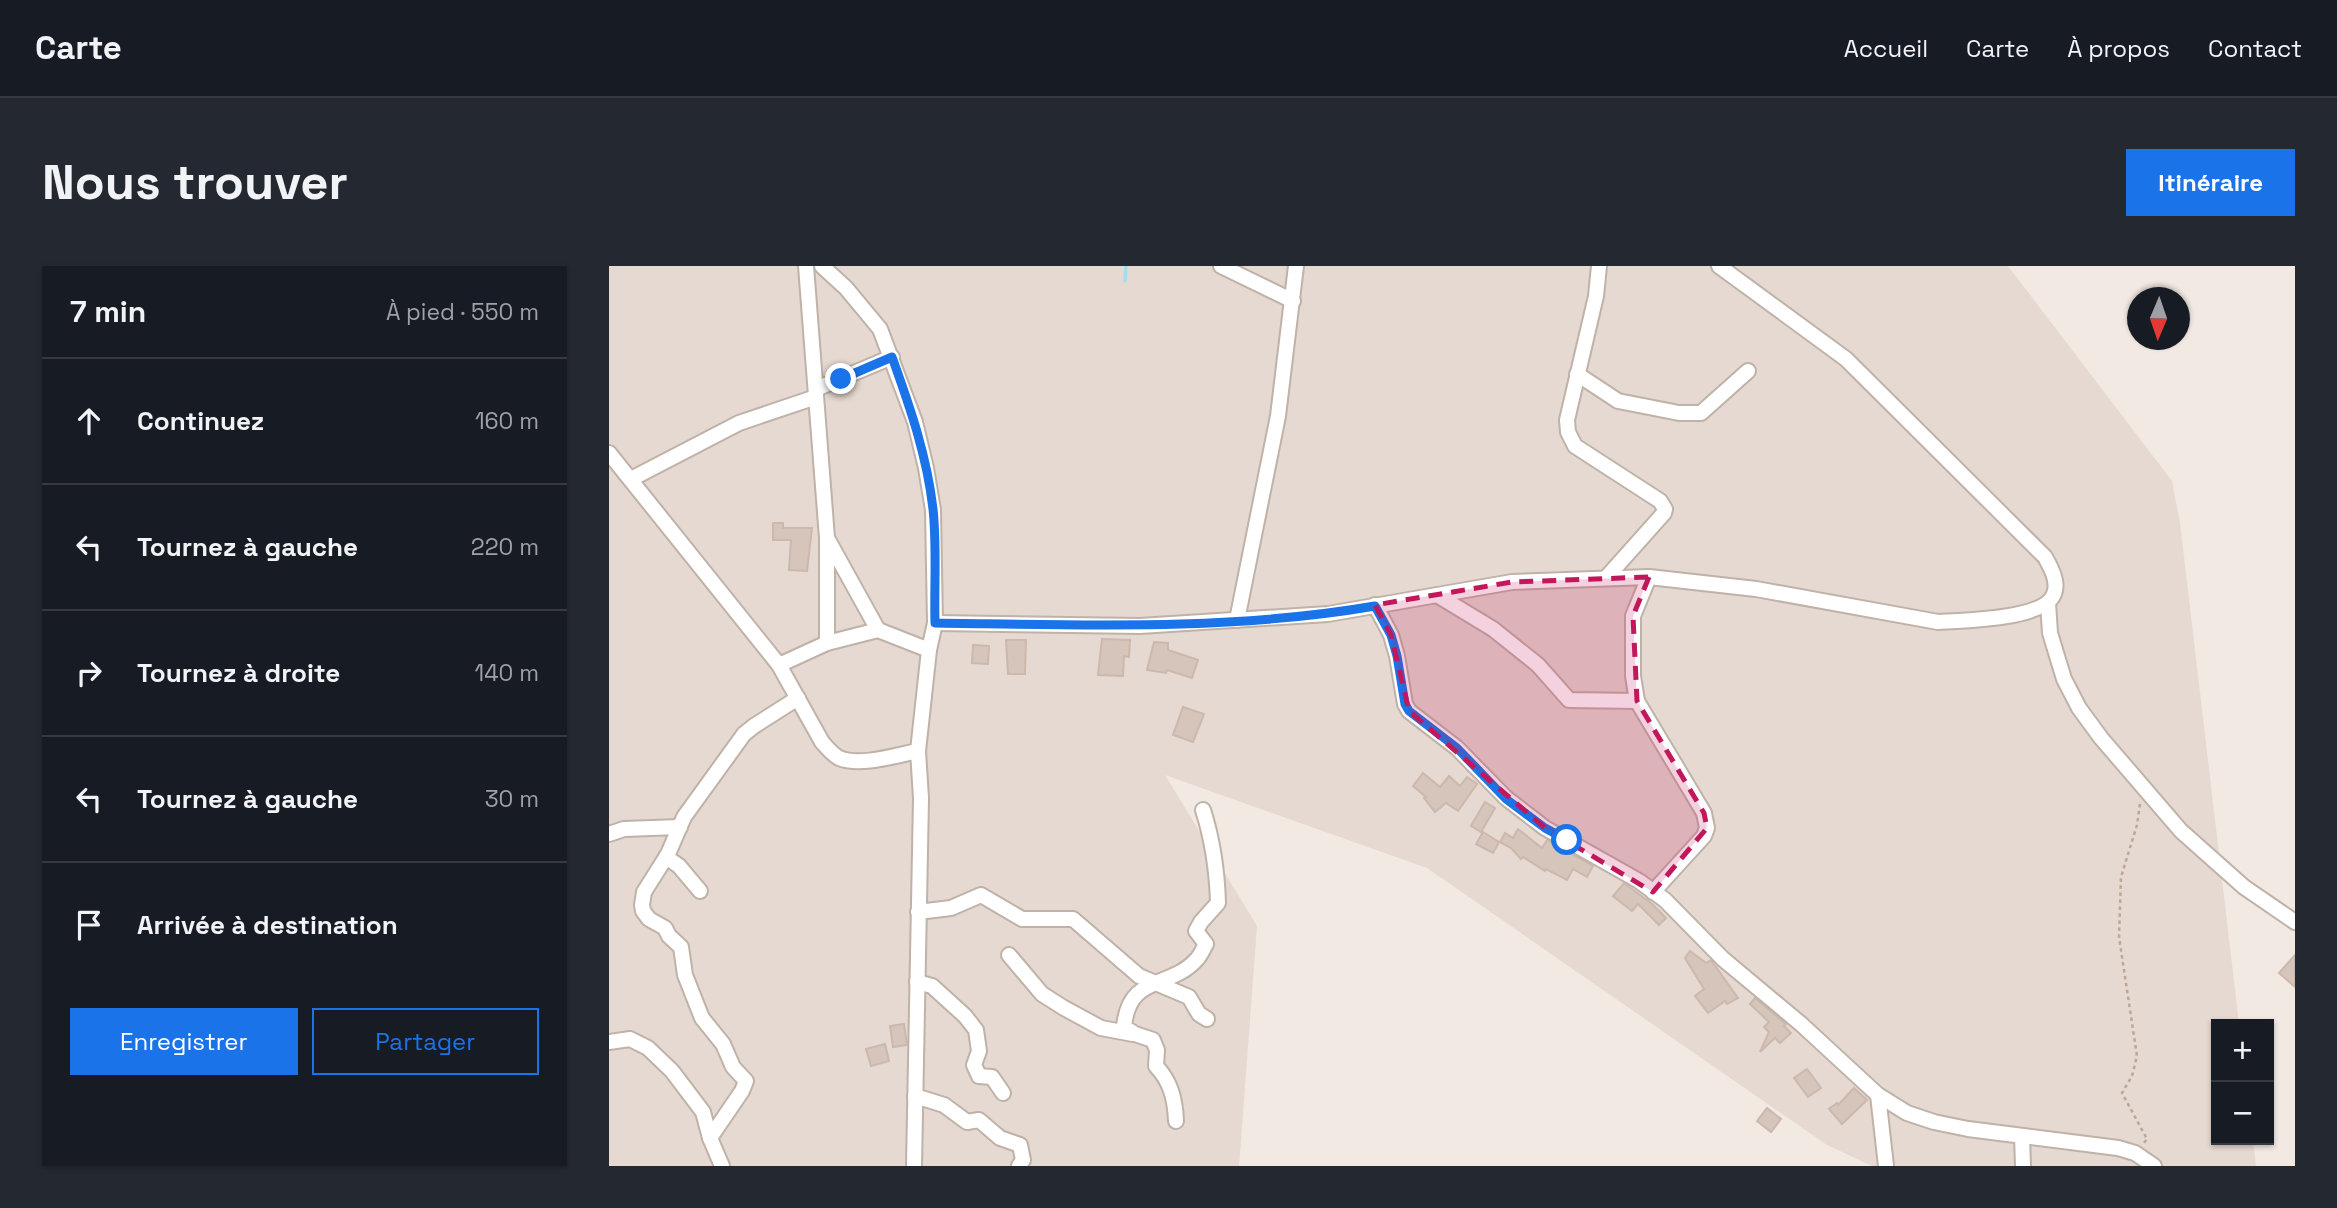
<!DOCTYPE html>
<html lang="fr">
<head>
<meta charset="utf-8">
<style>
  body { margin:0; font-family:"Space Grotesk",sans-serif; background:#242831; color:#f1f3f6 }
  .controls { position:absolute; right:21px; bottom:21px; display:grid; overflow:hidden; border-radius:0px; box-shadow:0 2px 5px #0004 }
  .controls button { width:63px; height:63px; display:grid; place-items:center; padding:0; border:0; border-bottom:2px solid #363941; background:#171b24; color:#f1f3f6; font:35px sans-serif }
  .compass { position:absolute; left:1518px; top:21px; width:63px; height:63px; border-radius:50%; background:#171b24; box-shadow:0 2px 5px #0004; rotate:182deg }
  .stop { position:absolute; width:21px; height:21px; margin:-16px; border:5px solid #1a73e8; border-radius:50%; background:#fff }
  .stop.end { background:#1a73e8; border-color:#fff; box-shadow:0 2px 7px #0008 }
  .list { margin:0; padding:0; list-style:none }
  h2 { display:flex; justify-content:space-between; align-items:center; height:91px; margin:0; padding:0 28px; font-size:30px }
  h2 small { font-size:23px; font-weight:400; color:#9ea1a6 }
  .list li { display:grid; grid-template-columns:46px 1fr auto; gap:21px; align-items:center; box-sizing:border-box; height:126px; padding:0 28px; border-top:2px solid #363941 }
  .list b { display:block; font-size:26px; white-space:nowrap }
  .list em { font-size:23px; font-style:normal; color:#9ea1a6 }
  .actions { display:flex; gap:14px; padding:21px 28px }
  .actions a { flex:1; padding:16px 0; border:2px solid #1a73e8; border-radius:0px; text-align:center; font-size:24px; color:#1a73e8 }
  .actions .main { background:#1a73e8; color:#fff }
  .icon { flex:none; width:38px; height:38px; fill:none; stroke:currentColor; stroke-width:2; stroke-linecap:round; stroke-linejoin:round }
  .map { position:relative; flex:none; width:1686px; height:900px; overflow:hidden; border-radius:0px }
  header { display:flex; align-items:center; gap:42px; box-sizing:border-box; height:98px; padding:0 35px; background:#171b24; border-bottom:2px solid #363941 }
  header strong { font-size:33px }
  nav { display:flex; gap:38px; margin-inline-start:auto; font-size:24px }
  .intro { display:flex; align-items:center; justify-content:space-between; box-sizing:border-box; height:168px; padding:0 42px }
  h1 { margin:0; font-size:49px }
  .button { padding:18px 32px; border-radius:0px; background:#1a73e8; color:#fff; font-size:24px; font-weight:700 }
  main { display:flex; gap:42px; padding:0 42px }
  aside { flex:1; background:#171b24; border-radius:0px; box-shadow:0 2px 5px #0004 }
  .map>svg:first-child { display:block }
  .residential { fill:#e5d9d1 }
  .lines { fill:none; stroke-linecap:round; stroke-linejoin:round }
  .stream { stroke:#9fe0ed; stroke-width:3.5 }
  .building { fill:#d5c5bb; stroke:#ccb8ac; stroke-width:2 }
  .street-casing { stroke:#bfb2a8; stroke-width:18 }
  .path { stroke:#bda697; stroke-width:2.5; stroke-dasharray:3.5 3.5; stroke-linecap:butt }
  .street { stroke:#fff; stroke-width:14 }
  .route { stroke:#1a73e8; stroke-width:9 }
  .marked { fill:#c2185b; fill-opacity:0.2; stroke:#c2185b; stroke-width:5; stroke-dasharray:14 9; stroke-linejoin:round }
</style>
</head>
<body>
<header>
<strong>Carte</strong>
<nav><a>Accueil</a><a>Carte</a><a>À propos</a><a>Contact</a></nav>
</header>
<div class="intro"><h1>Nous trouver</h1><a class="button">Itinéraire</a></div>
<main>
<aside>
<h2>7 min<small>À pied · 550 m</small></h2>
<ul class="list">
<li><svg class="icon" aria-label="ahead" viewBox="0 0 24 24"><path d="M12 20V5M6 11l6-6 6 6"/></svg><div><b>Continuez</b></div><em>160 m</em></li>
<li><svg class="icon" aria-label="left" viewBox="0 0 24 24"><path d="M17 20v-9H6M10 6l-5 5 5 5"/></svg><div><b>Tournez à gauche</b></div><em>220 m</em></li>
<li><svg class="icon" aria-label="right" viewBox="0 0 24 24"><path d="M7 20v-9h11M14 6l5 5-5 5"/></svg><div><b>Tournez à droite</b></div><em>140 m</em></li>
<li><svg class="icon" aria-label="left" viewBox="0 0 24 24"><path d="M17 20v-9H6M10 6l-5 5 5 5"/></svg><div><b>Tournez à gauche</b></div><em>30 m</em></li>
<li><svg class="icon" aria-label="arrive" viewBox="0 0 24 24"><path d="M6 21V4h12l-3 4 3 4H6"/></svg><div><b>Arrivée à destination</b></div></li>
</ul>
<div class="actions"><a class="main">Enregistrer</a><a>Partager</a></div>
</aside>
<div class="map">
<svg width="1686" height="900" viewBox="0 0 1686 900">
  <rect width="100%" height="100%" fill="#f1e9e2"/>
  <polygon class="residential" points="0,0 1399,0 1563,215 1571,257 1630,758 1607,758 1607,874 1644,874 1647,900 1263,900 1218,879 818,602 556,509 648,660 630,900 0,900"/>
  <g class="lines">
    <polyline class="stream" points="516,15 517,0"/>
  </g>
  <g class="building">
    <polygon points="164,257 174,257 174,262 203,262 198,305 180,304 182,274 164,274"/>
    <polygon points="493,373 521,374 520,391 515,390 514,410 489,409"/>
    <polygon points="397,374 417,374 416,408 399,408"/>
    <polygon points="545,376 559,377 559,384 589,394 583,412 558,404 557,407 538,404"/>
    <polygon points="364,379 380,380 379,398 363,397"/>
    <polygon points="574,441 595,448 584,476 564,469"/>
    <polygon points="814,507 831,521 840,510 851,520 858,511 868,518 849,545 837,537 826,546 815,532 817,531 804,520"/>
    <polygon points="876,536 886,542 872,566 862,560"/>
    <polygon points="909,563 933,582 938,574 984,600 978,611 964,603 958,614 937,603 936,605 914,591 912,593 902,582 891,576 896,567 904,572"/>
    <polygon points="874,566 890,576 884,587 867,578"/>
    <polygon points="1015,617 1043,638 1057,652 1050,659 1029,638 1023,645 1004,630"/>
    <polygon points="1081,685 1097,697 1102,694 1129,732 1118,738 1116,735 1099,747 1086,730 1095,723 1076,692"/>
    <polygon points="1686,689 1686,721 1670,707"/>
    <polygon points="1146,732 1177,758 1175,760 1182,767 1171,777 1166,772 1151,786 1160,766 1155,761 1160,756 1141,738"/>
    <polygon points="295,758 298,779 284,781 281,760"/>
    <polygon points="276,778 280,795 262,800 257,783"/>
    <polygon points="1198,803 1212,822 1199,831 1185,812"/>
    <polygon points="1245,822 1258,834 1233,858 1220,843 1228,837 1229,839"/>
    <polygon points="1158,842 1172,853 1162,866 1148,855"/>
  </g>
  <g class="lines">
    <defs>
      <g id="street">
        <polyline points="197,0 218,272 269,364 320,384 309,485 312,532 305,900"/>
        <polyline points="213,0 237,22 271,63 306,156 317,202 324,244 326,357 320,384"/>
        <polyline points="612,0 684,35"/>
        <polyline points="990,0 987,30 958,154 959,166 966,180 1051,235 1056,243 1055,247 997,312"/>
        <polyline points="968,108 1009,135 1070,147 1092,147 1139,105"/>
        <polyline points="207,123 283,91"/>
        <path d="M 0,187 L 170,399 L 213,476 C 218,482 223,488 230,492 C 251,501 288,489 309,485"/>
        <polyline points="22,213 130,157 207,131"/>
        <polyline points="1040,311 1024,350 1024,410 1028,435 1095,547 1098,562 1095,570 1044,626"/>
        <polyline points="828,329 884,363 929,399 960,434 1028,435"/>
        <polyline points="1439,337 1441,367 1455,413 1470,442 1492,472 1572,565 1635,621 1686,656"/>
        <polyline points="766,339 782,369 788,390 796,438 800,445 848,482 897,532 936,562 1030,615 1056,634 1114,693 1192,758 1269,829 1298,847 1325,856 1359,863 1509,882 1526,887 1545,900"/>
        <polyline points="628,354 669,150 687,0"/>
        <path d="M 326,357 L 531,360 L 719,348 L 903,316 L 1040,311 L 1147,323 L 1329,356 C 1353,355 1436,353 1445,328 C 1450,316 1442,302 1436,291 L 1237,93 L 1110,0"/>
        <polyline points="218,377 218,273"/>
        <polyline points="170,399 218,377 269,364"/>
        <polyline points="0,568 15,563 71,561"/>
        <polyline points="57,591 70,600 91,625"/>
        <polyline points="309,646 342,642 372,629 413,653 464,653 530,710 580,731 590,748 598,753"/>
        <polyline points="400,689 433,728 455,742 492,762 524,768"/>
        <polyline points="308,716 323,720 356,750 367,764 370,785 365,799 370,810 383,811 394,827"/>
        <polyline points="0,776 21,773 39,782 63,805 94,846 101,872 113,900"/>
        <polyline points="1269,829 1277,900"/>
        <polyline points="306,830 335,839 358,856 370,854 391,872 411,879 414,894 410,900"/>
        <path d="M 567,855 C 566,833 562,816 547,800 L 548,784 L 544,774 L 526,768 L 515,761 C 520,707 561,724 588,693 C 592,689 594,683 597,678 L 587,665 L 592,656 L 609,637 C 608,604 604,575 594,544"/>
        <polyline points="1413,870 1414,900"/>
        <polyline points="101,872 133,825 137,815 124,801 114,778 93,752 76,709 72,681 60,670 56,662 40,653 34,645 33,639 35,626 59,588 75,551 135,468 145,460 189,432"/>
      </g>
    </defs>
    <use href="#street" class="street-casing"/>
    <polyline class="path" points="1531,538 1528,559 1512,611 1510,671 1528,790 1523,810 1513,827 1538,873 1535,877"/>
    <use href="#street" class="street"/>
  </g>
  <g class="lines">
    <path class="route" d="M 232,113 L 283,91 C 301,141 318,190 324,243 C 328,280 325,319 326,357 C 473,359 621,365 766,340 L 782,369 L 788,390 L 796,438 L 800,445 L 848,482 L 897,533 L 936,562 L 958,574"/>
  </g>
  <path class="marked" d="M 1040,311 L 1024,350 L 1028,435 L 1095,547 L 1098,562 L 1044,626 L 936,562 L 800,445 L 782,369 L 766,339 L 903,316 Z"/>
</svg>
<div class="controls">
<button>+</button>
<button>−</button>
</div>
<svg class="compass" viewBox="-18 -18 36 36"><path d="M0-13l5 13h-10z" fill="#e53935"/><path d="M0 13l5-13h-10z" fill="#9ea1a6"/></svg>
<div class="stop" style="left:958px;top:574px"></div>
<div class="stop end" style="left:232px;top:113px"></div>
</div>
</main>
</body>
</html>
